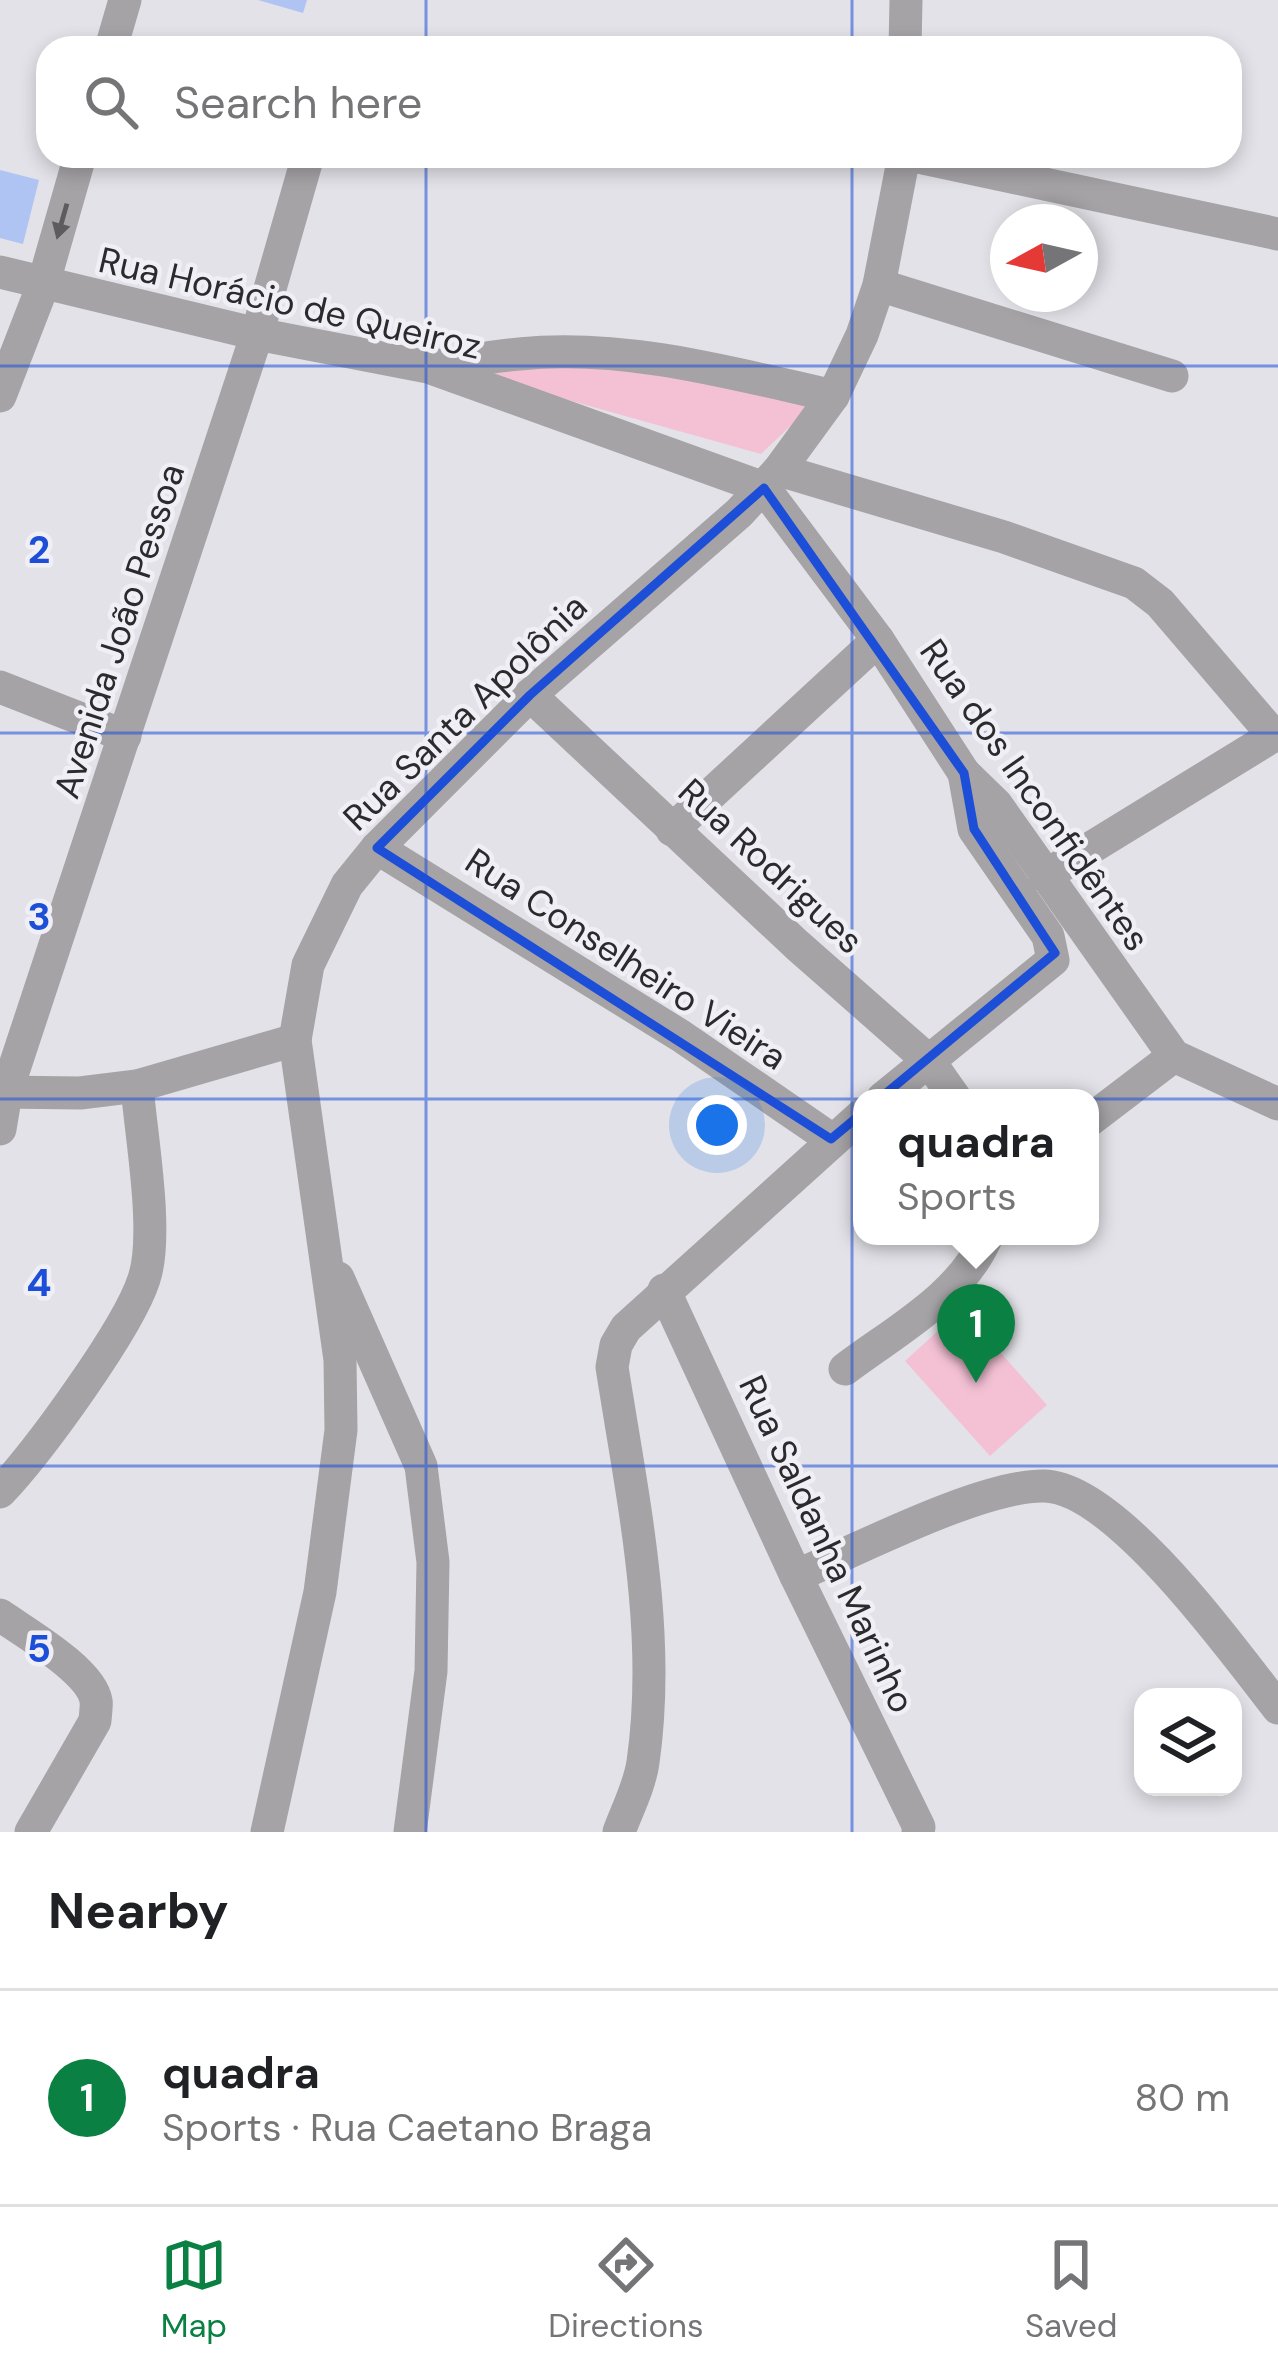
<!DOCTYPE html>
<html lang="en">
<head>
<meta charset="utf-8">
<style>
  body { margin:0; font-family:"DM Sans",sans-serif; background:#f2f2f2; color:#202124 }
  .controls { position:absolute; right:36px; bottom:36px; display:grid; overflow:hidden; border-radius:24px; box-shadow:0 6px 18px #0003 }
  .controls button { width:108px; height:108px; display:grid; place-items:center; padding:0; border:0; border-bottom:3px solid #e0e0e0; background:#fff; color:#202124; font:60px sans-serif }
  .compass { position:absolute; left:990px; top:204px; width:108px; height:108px; border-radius:50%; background:#fff; box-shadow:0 6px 18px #0003; rotate:262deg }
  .you { position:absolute; left:717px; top:1125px; width:42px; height:42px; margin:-30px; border:9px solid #fff; border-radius:50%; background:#1a73e8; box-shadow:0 0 0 18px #1a73e833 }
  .badge { display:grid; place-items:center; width:78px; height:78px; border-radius:50%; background:#0b8043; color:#fff; font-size:39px; font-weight:700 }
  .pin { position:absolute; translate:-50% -99px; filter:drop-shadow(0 3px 6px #0008) }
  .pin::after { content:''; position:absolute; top:63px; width:42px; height:36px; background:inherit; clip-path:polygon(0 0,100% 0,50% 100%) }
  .popup { position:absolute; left:853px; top:1089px; width:246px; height:156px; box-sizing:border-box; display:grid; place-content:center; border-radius:24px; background:#fff; filter:drop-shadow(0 3px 9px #0005); font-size:39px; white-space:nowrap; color:#757577 }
  .popup b { font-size:45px; color:#202124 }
  .popup::after { content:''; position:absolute; left:50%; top:100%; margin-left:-24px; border:24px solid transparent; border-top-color:#fff }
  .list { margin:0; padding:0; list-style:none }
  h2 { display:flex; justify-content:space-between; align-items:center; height:156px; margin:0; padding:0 48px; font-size:51px }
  h2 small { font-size:39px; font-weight:400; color:#757577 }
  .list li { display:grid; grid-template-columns:78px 1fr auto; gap:36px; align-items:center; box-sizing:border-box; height:216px; padding:0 48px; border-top:3px solid #e0e0e0 }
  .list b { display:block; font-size:45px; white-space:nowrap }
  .list p { margin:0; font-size:39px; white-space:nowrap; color:#757577 }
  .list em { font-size:39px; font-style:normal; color:#757577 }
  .icon { flex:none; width:66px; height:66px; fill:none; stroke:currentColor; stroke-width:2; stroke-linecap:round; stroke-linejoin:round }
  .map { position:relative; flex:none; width:1278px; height:1832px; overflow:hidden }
  .search { position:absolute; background:#fff; box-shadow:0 6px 18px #0003; left:36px; right:36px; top:36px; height:132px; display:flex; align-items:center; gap:30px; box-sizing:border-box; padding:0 42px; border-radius:36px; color:#757577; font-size:45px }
  .sheet { height:372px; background:#fff }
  nav { display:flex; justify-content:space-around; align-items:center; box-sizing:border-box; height:168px; border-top:3px solid #e0e0e0; background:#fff; font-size:33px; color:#757577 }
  nav a { display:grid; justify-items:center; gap:6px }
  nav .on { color:#0b8043 }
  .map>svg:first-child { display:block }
  .green { fill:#f4c1d4 }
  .building { fill:#afc4f2 }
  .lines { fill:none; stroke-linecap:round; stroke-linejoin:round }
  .minor { stroke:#a5a3a5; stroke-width:33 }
  .oneway { fill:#5c5b5d }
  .marked { fill:none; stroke:#1d4ed8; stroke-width:9; stroke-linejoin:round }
  .grid { fill:none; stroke:#1d4ed8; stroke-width:3; stroke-opacity:0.55 }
  .labels { text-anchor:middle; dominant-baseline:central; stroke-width:9; stroke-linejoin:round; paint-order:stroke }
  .street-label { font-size:36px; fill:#2b2b2d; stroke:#f0eff5 }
  .grid-label { font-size:39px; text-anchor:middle; font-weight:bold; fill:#1d4ed8; stroke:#f0eff5; stroke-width:9; stroke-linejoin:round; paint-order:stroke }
</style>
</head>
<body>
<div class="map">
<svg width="1278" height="1832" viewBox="0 0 1278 1832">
  <rect width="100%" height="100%" fill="#e3e2e8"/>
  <g class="green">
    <polygon points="407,355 839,380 761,454"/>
    <polygon points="962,1309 1047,1405 990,1456 905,1361"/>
  </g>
  <g class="building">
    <polygon points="258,0 307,0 303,13"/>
    <polygon points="0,170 39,180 23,244 0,238"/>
  </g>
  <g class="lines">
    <g class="minor">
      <polyline points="111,48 125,0"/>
      <polyline points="905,48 906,0"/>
      <polyline points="914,156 1278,234"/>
      <polyline points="0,272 257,334 428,367 764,488"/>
      <polyline points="879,285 1172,376"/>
      <path d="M 435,366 C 463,362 491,356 519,354 C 623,343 732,373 833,396"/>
      <polyline points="0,396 43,285 80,156"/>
      <polyline points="779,470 1004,537 1134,583 1160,603 1274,736"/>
      <polyline points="764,488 878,640 964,773 996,804 1174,1056 1278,1104"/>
      <polyline points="0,687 125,736"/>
      <polyline points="530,695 797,945 929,1061 955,1098"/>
      <polyline points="672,830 878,640"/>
      <polyline points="377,848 681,1036 831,1139"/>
      <polyline points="1045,876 1278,733"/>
      <polyline points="0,1092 80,1093 137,1086 295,1040"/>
      <polyline points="883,1098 1053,960 1048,936 974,829 964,773"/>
      <polyline points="1090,1120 1174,1056"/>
      <polyline points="0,1129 6,1093 257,334 308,156"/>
      <polyline points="338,1278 421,1466 433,1562 431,1671 410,1832"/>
      <polyline points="664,1290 796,1576 919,1827 918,1832"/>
      <path d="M 845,1369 C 895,1331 962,1296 987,1236"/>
      <path d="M 0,1492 C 38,1452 128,1329 144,1279 C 159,1234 141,1136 137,1086"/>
      <path d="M 796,1576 C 857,1550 982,1485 1044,1486 C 1116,1487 1234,1652 1278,1708"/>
      <path d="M 0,1615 C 24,1632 92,1671 96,1701 C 97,1702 95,1719 95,1721 L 31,1832"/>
      <polyline points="267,1832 320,1592 341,1430 340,1360 295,1040 308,965 347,885 377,848 530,695 739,513 779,470 833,396 862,335 879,285 904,156"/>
      <path d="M 619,1832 C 627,1810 640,1785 643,1762 C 662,1631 632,1496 612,1367 L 616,1345 L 626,1328 L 862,1115"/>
    </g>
  </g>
  <defs><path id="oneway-solid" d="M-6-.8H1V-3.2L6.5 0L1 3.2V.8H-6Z" transform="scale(3)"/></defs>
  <use class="oneway" href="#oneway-solid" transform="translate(62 221) rotate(106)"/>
  <path class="marked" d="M 764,488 L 964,773 L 974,829 L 1055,953 L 831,1139 L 377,848 L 530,695 Z"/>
  <path class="grid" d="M 426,0 L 426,48M 852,0 L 852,48M 426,156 L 426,1832M 852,156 L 852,1832M 0,366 L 1278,366M 0,733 L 1278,733M 0,1099 L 1278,1099M 0,1466 L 1278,1466"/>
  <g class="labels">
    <g class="street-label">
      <text transform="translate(290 303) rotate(13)">Rua Horácio de Queiroz</text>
      <text transform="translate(119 631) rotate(-72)">Avenida João Pessoa</text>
      <text transform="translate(465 712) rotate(-44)">Rua Santa Apolônia</text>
      <text transform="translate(1035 795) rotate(55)">Rua dos Inconfidêntes</text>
      <text transform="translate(771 866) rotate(43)">Rua Rodrigues</text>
      <text transform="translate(626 959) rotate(33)">Rua Conselheiro Vieira</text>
      <text transform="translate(827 1544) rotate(65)">Rua Saldanha Marinho</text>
    </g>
  </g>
  <g class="grid-label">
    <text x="39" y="563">2</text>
    <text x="39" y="930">3</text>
    <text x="39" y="1296">4</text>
    <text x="39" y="1662">5</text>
  </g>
</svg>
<div class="controls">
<button><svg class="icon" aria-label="layers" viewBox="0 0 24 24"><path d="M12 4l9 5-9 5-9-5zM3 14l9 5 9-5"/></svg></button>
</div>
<svg class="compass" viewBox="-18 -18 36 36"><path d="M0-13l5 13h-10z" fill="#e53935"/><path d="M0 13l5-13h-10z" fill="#757577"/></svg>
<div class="you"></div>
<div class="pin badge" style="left:976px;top:1383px">1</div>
<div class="popup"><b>quadra</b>Sports</div>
<div class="search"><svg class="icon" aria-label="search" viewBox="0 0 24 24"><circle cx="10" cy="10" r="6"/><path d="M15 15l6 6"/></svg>Search here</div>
</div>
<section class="sheet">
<h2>Nearby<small></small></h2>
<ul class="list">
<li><span class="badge">1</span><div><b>quadra</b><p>Sports · Rua Caetano Braga</p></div><em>80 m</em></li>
</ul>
</section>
<nav>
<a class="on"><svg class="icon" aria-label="map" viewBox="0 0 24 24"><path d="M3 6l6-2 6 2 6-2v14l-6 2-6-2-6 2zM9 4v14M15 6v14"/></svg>Map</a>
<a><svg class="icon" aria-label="directions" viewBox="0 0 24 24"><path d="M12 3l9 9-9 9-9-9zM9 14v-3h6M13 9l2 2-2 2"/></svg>Directions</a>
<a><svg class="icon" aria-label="saved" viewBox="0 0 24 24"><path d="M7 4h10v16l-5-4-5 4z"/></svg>Saved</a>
</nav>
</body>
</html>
